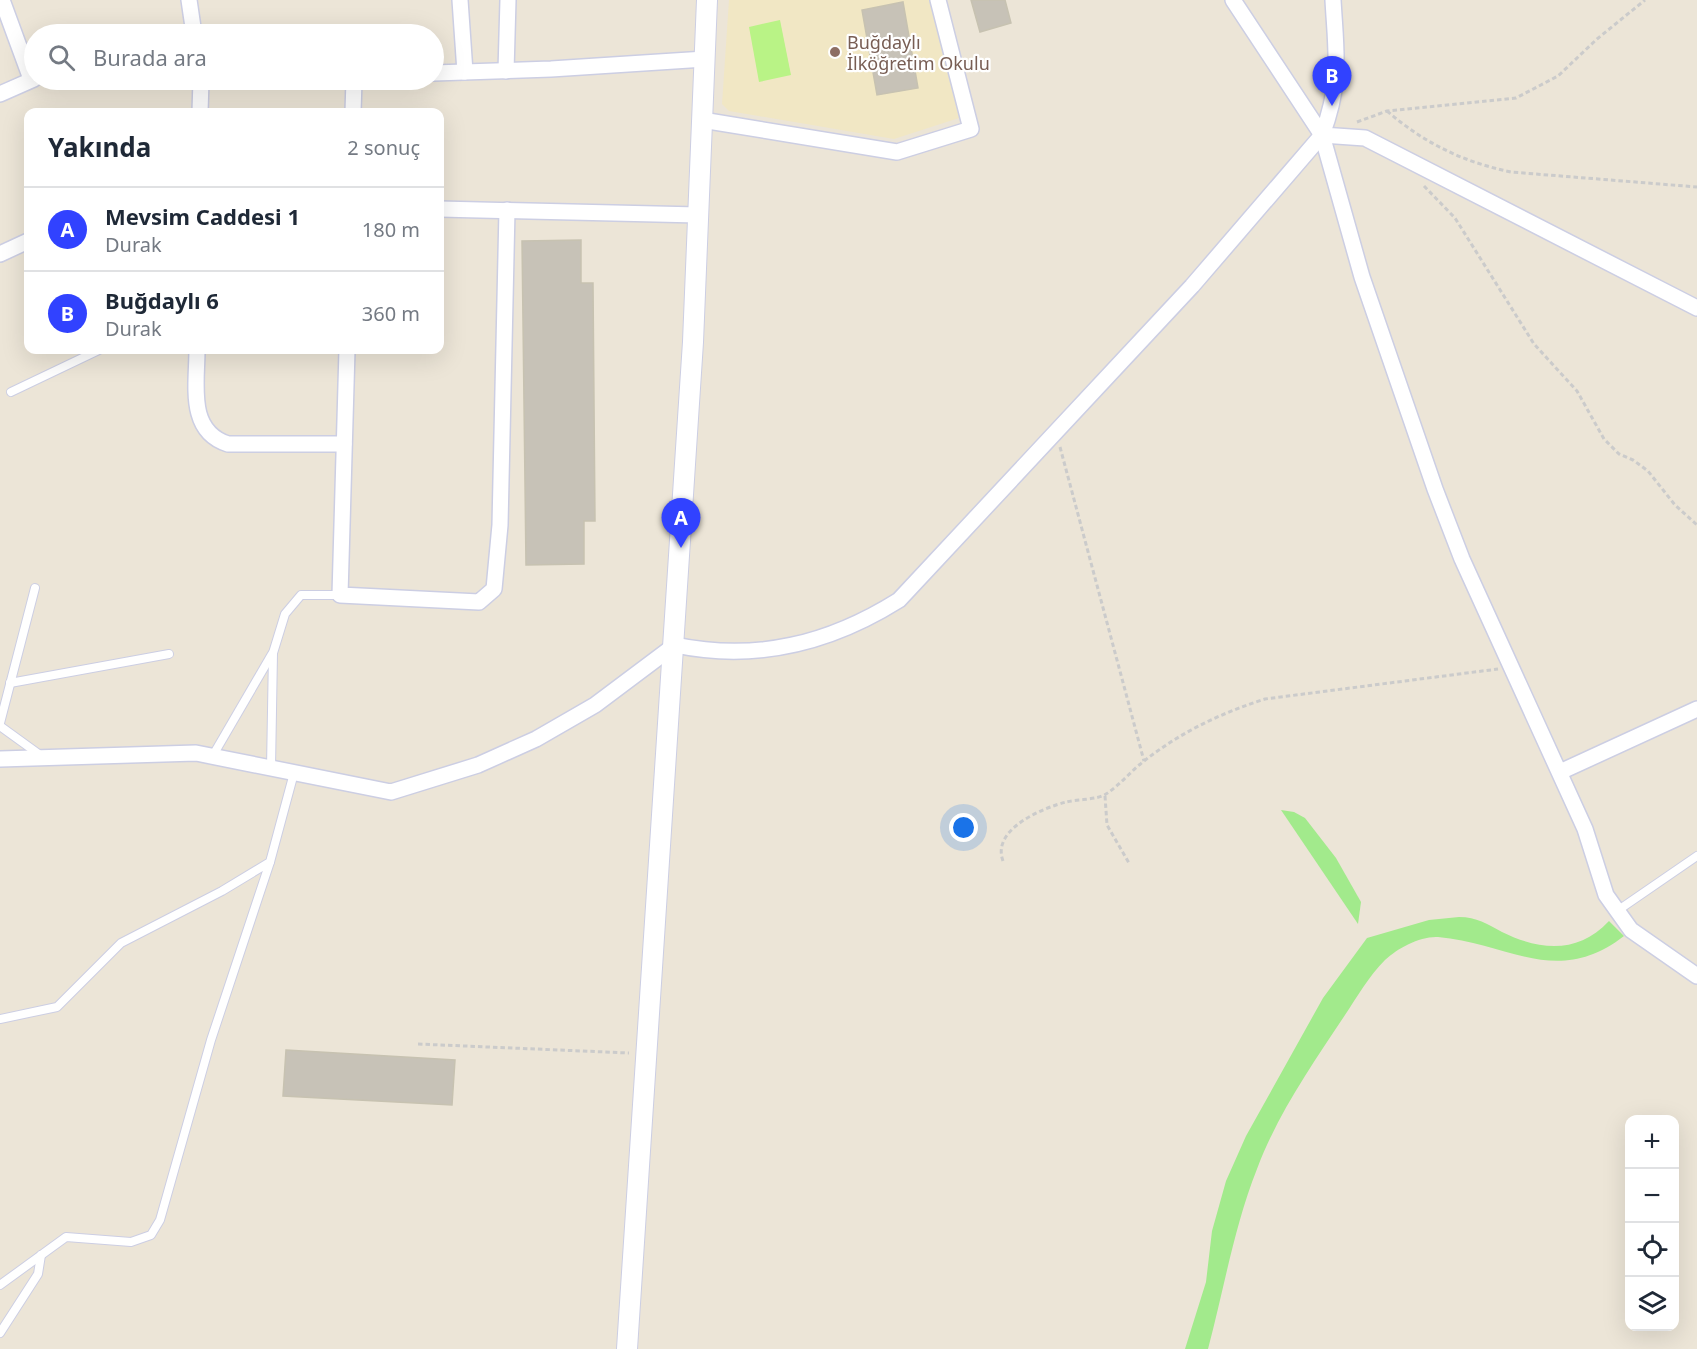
<!DOCTYPE html>
<html lang="tr">
<head>
<meta charset="utf-8">
<style>
  body { margin:0; font-family:"Noto Sans",sans-serif; background:#f2f2f3; color:#1f2937 }
  .controls { position:absolute; right:18px; bottom:18px; display:grid; overflow:hidden; border-radius:12px; box-shadow:0 6px 24px #0002 }
  .controls button { width:54px; height:54px; display:grid; place-items:center; padding:0; border:0; border-bottom:2px solid #e0e1e3; background:#fff; color:#1f2937; font:30px sans-serif }
  .you { position:absolute; left:964px; top:828px; width:21px; height:21px; margin:-15px; border:4px solid #fff; border-radius:50%; background:#1a73e8; box-shadow:0 0 0 9px #1a73e833 }
  .badge { display:grid; place-items:center; width:39px; height:39px; border-radius:50%; background:#3142ff; color:#fff; font-size:20px; font-weight:700 }
  .pin { position:absolute; translate:-50% -50px; filter:drop-shadow(0 2px 3px #0008) }
  .pin::after { content:''; position:absolute; top:32px; width:21px; height:18px; background:inherit; clip-path:polygon(0 0,100% 0,50% 100%) }
  .list { margin:0; padding:0; list-style:none }
  h2 { display:flex; justify-content:space-between; align-items:center; height:78px; margin:0; padding:0 24px; font-size:26px }
  h2 small { font-size:20px; font-weight:400; color:#747a83 }
  .list li { display:grid; grid-template-columns:39px 1fr auto; gap:18px; align-items:center; box-sizing:border-box; height:84px; padding:0 24px; border-top:2px solid #e0e1e3 }
  .list b { display:block; font-size:22px; white-space:nowrap }
  .list p { margin:0; font-size:20px; white-space:nowrap; color:#747a83 }
  .list em { font-size:20px; font-style:normal; color:#747a83 }
  .icon { flex:none; width:33px; height:33px; fill:none; stroke:currentColor; stroke-width:2; stroke-linecap:round; stroke-linejoin:round }
  .map { position:relative; flex:none; width:1697px; height:1349px; overflow:hidden }
  .search { position:absolute; background:#fff; box-shadow:0 6px 24px #0002; left:24px; top:24px; width:420px; height:66px; display:flex; align-items:center; gap:15px; box-sizing:border-box; padding:0 21px; border-radius:33px; color:#747a83; font-size:22px }
  .panel { position:absolute; background:#fff; box-shadow:0 6px 24px #0002; left:24px; top:108px; width:420px; height:246px; border-radius:12px }
  .map>svg:first-child { display:block }
  .education { fill:#f1e7c4 }
  .green { fill:#a2ea8c }
  .pitch { fill:#b9f386 }
  .building { fill:#c7c2b7; stroke:#c7c2b1; stroke-width:1.5 }
  .lines { fill:none; stroke-linecap:round; stroke-linejoin:round }
  .lane-casing { stroke:#cccee3; stroke-width:10 }
  .street-casing { stroke:#cccee3; stroke-width:18 }
  .secondary-casing { stroke:#cccee3; stroke-width:22 }
  .path { stroke:#cbcbcb; stroke-width:3; stroke-dasharray:4.5 3; stroke-linecap:butt }
  .lane { stroke:#fff; stroke-width:8 }
  .street { stroke:#fff; stroke-width:15 }
  .secondary { stroke:#fff; stroke-width:20 }
  .education-dot { fill:#8d6e63; stroke:#fff; stroke-width:2 }
  .labels { text-anchor:middle; dominant-baseline:central; stroke-width:4.5; stroke-linejoin:round; paint-order:stroke }
  .education-label { font-size:18px; fill:#785e54; stroke:#fff; text-anchor:start }
</style>
</head>
<body>
<div class="map">
<svg width="1697" height="1349" viewBox="0 0 1697 1349">
  <rect width="100%" height="100%" fill="#ece5d7"/>
  <polygon class="education" points="729,0 932,0 959,118 894,139 729,111 722,104"/>
  <g class="green">
    <polygon points="1281,810 1294,812 1305,818 1336,858 1361,902 1358,924"/>
    <path d="M 1459,917 C 1477,917 1487,924 1502,932 C 1541,951 1578,954 1609,921 L 1624,936 C 1557,988 1509,943 1438,937 C 1420,936 1398,948 1385,960 C 1369,976 1357,997 1345,1015 C 1312,1065 1278,1113 1257,1169 C 1234,1227 1224,1289 1208,1349 L 1185,1349 L 1206,1282 L 1212,1231 L 1226,1181 L 1246,1136 L 1323,998 L 1367,938 L 1429,920 Z"/>
  </g>
  <polygon class="pitch" points="780,20 791,75 759,82 749,27"/>
  <g class="building">
    <polygon points="971,0 1005,0 1011,23 980,32"/>
    <polygon points="903,2 918,88 877,95 862,10"/>
    <polygon points="581,240 581,283 593,283 595,521 584,521 584,564 526,565 522,241"/>
    <polygon points="286,1050 455,1060 452,1105 283,1096"/>
  </g>
  <g class="lines">
    <defs>
      <g id="lane">
        <polyline points="11,392 99,350"/>
        <polyline points="10,683 169,654"/>
        <polyline points="0,723 35,588"/>
        <polyline points="0,726 40,755"/>
        <polyline points="212,757 272,654"/>
        <polyline points="271,768 273,653 285,614 301,595 340,595"/>
        <polyline points="1617,911 1697,856"/>
        <polyline points="0,1019 57,1007 121,943 222,891 270,862 294,773"/>
        <polyline points="0,1285 66,1237 131,1242 151,1235 160,1220 211,1040 270,862"/>
        <polyline points="0,1333 38,1274 41,1255"/>
      </g>
      <g id="street">
        <polyline points="2,0 31,79"/>
        <polyline points="189,0 194,34"/>
        <polyline points="460,0 465,72"/>
        <polyline points="1233,0 1322,135 1362,277 1435,489 1462,559 1585,829 1606,895 1631,930 1697,976"/>
        <polyline points="506,71 508,0"/>
        <polyline points="434,73 551,69 705,59"/>
        <polyline points="0,94 34,79"/>
        <polyline points="200,112 201,80"/>
        <polyline points="353,112 354,80"/>
        <polyline points="702,120 897,152 971,129 938,0"/>
        <polyline points="1322,135 1365,138 1697,308"/>
        <polyline points="440,209 698,215"/>
        <polyline points="0,254 28,241"/>
        <path d="M 197,350 C 197,384 187,431 228,444 L 344,444"/>
        <polyline points="347,350 340,595 479,602 494,589 500,525 507,210"/>
        <path d="M 0,759 L 196,753 L 391,792 L 478,765 L 536,739 L 595,705 L 675,645 C 756,662 829,644 899,600 L 1192,286 L 1322,135 C 1342,82 1336,53 1333,0"/>
        <polyline points="1560,772 1697,709"/>
      </g>
      <polyline id="secondary" points="627,1349 693,342 707,0"/>
    </defs>
    <use href="#lane" class="lane-casing"/>
    <use href="#street" class="street-casing"/>
    <use href="#secondary" class="secondary-casing"/>
    <g class="path">
      <path d="M 1387,111 C 1424,143 1463,162 1511,172 L 1697,187"/>
      <polyline points="1357,122 1387,111 1516,98 1558,76 1597,39 1645,0"/>
      <polyline points="1424,186 1455,218 1534,344 1577,391 1604,439 1619,454 1633,460 1648,471 1675,505 1697,525"/>
      <polyline points="1060,447 1144,761"/>
      <polyline points="1105,796 1107,825 1129,863"/>
      <path d="M 1003,861 C 991,829 1043,808 1066,802 C 1078,799 1097,800 1106,794 C 1120,785 1131,771 1144,761 C 1181,732 1221,713 1265,699 L 1498,669"/>
      <polyline points="418,1044 629,1053"/>
    </g>
    <use href="#lane" class="lane"/>
    <use href="#street" class="street"/>
    <use href="#secondary" class="secondary"/>
  </g>
  <circle class="education-dot" cx="835" cy="52" r="6"/>
  <g class="labels">
    <g class="education-label">
      <text x="847" y="42">Buğdaylı<tspan x="847" dy="21">İlköğretim Okulu</tspan></text>
    </g>
  </g>
</svg>
<div class="controls">
<button>+</button>
<button>−</button>
<button><svg class="icon" aria-label="locate" viewBox="0 0 24 24"><circle cx="12" cy="12" r="6"/><path d="M12 2v4M12 18v4M2 12h4M18 12h4"/></svg></button>
<button><svg class="icon" aria-label="layers" viewBox="0 0 24 24"><path d="M12 4l9 5-9 5-9-5zM3 14l9 5 9-5"/></svg></button>
</div>
<div class="you"></div>
<div class="pin badge" style="left:681px;top:548px">A</div>
<div class="pin badge" style="left:1332px;top:106px">B</div>
<div class="search"><svg class="icon" aria-label="search" viewBox="0 0 24 24"><circle cx="10" cy="10" r="6"/><path d="M15 15l6 6"/></svg>Burada ara</div>
<section class="panel">
<h2>Yakında<small>2 sonuç</small></h2>
<ul class="list">
<li><span class="badge">A</span><div><b>Mevsim Caddesi 1</b><p>Durak</p></div><em>180 m</em></li>
<li><span class="badge">B</span><div><b>Buğdaylı 6</b><p>Durak</p></div><em>360 m</em></li>
</ul>
</section>
</div>
</body>
</html>
